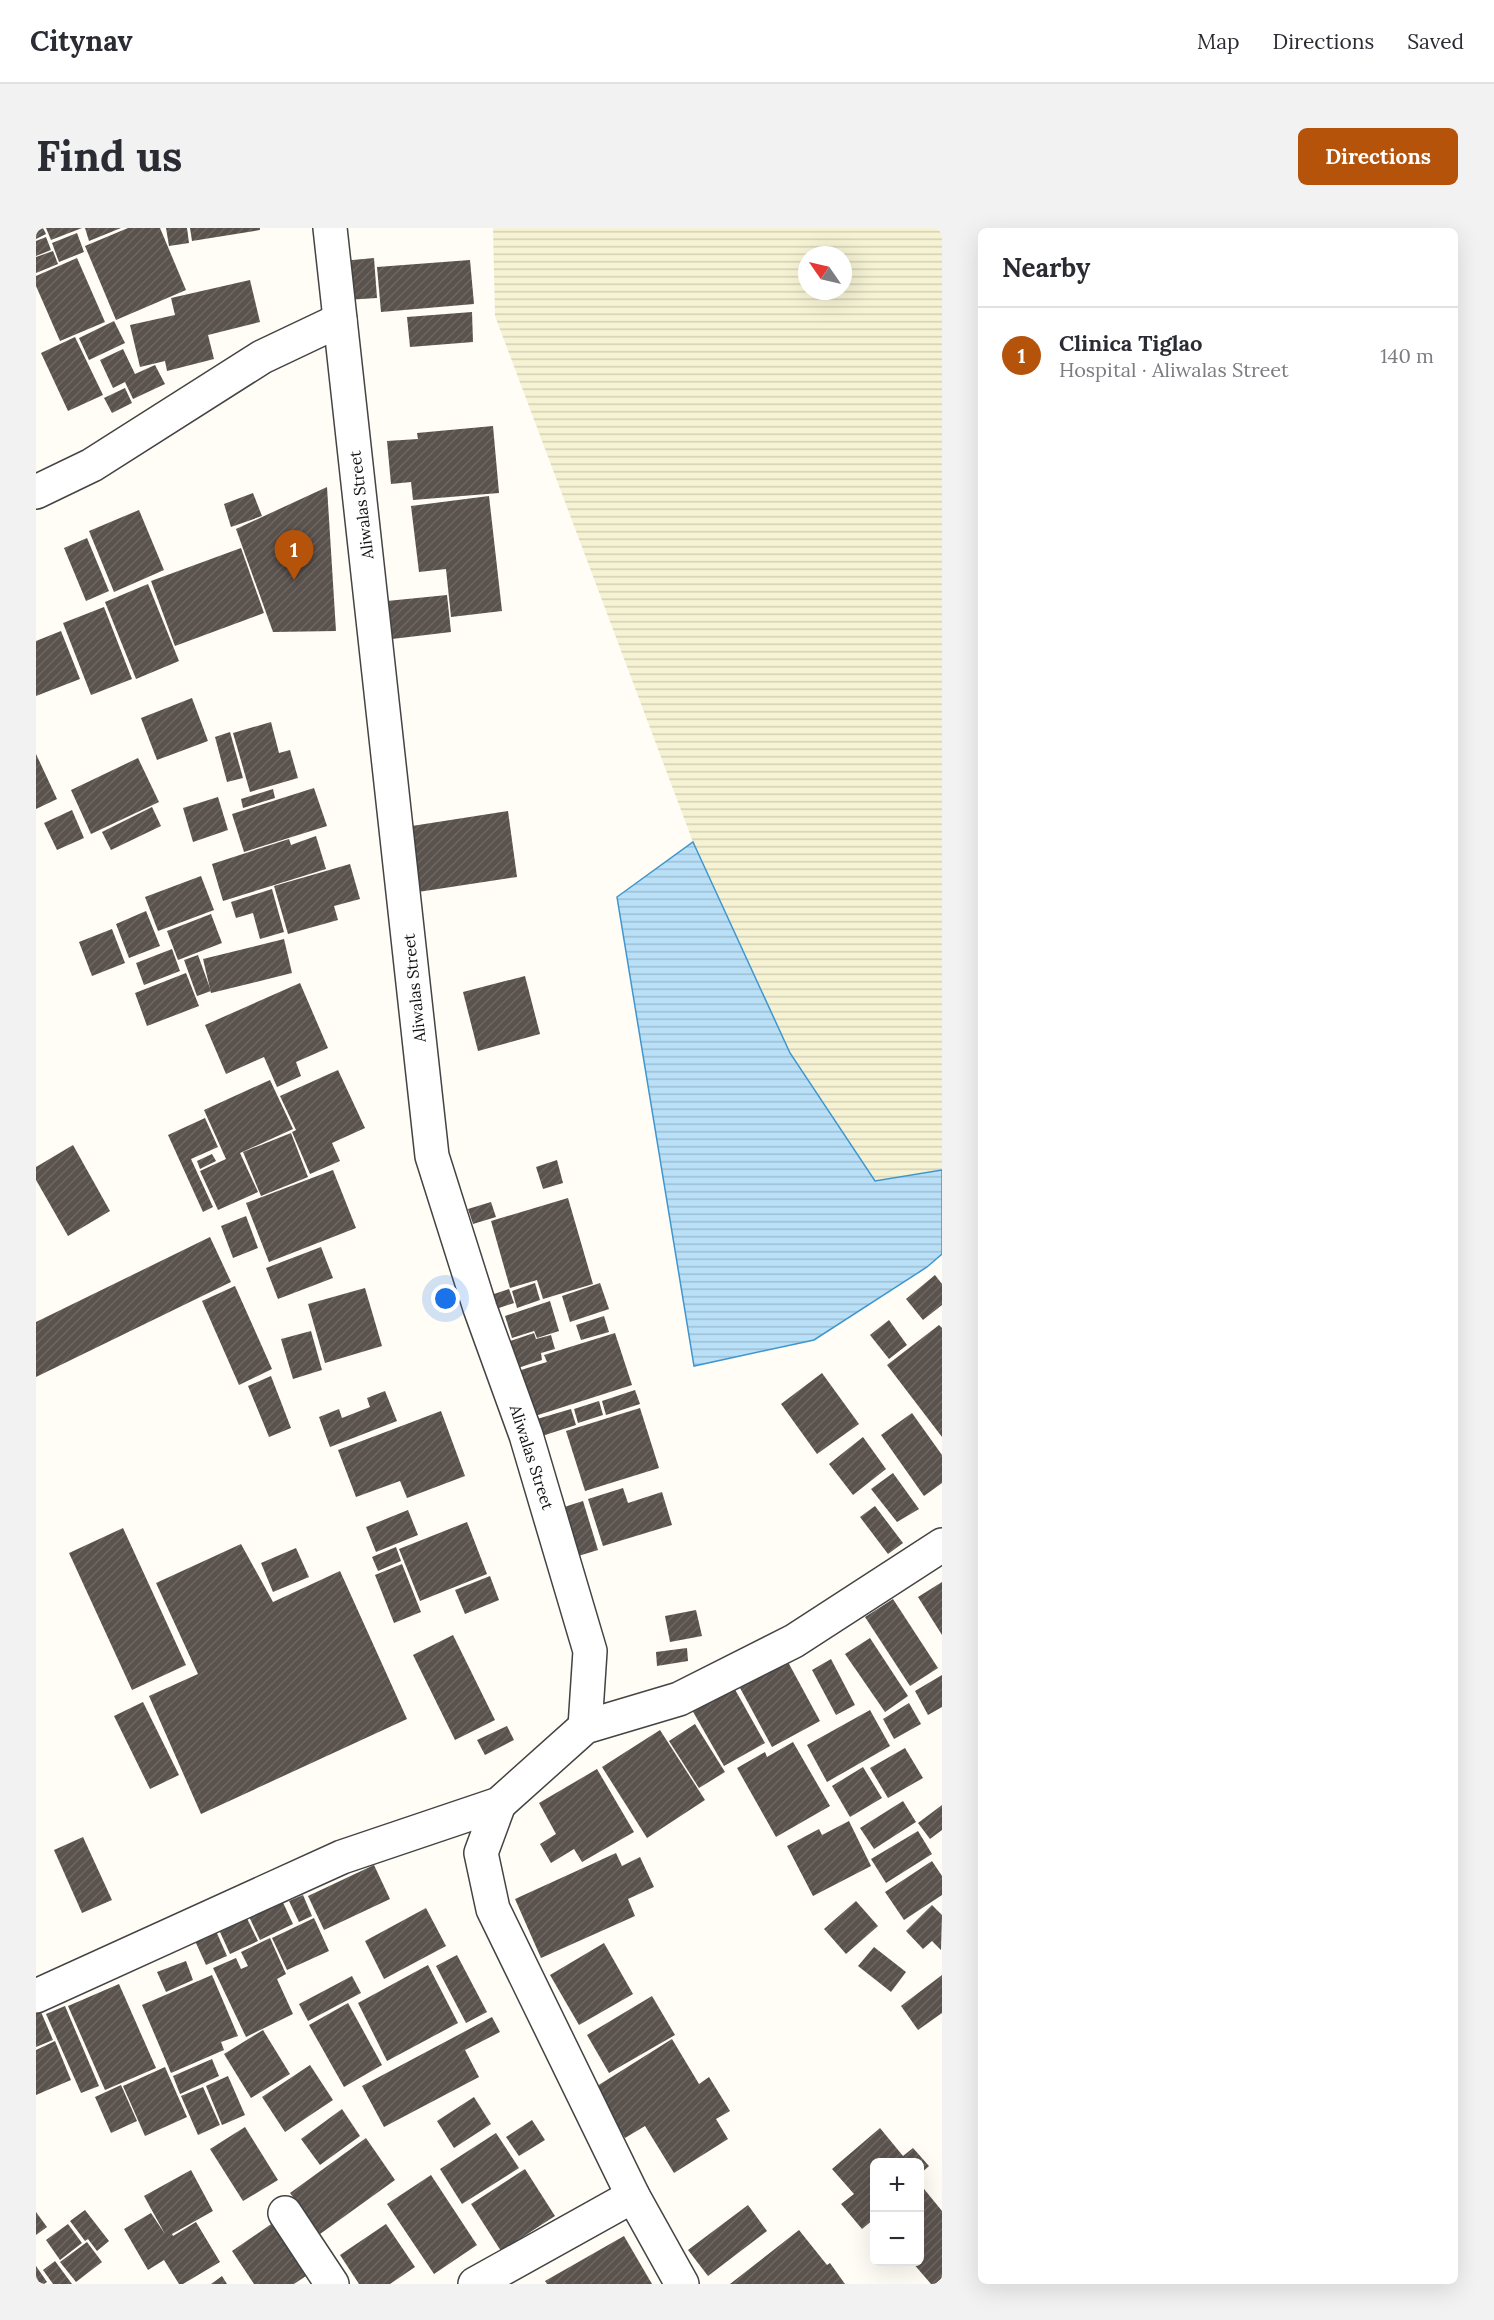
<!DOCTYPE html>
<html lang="en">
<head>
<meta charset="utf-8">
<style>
  body { margin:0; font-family:Lora,serif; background:#f2f2f3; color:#2b2b33 }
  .controls { position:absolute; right:18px; bottom:18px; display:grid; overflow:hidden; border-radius:9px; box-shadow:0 6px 24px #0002 }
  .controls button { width:54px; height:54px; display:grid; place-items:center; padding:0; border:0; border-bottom:2px solid #e1e1e2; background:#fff; color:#2b2b33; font:30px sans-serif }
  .compass { position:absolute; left:762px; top:18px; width:54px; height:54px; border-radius:50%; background:#fff; box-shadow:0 6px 24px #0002; rotate:304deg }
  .you { position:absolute; left:410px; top:1071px; width:21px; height:21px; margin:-15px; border:4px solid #fff; border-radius:50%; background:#1a73e8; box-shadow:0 0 0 9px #1a73e833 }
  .badge { display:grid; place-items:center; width:39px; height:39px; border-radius:50%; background:#b45309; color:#fff; font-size:20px; font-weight:700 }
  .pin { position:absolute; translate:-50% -50px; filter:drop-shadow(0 2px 3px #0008) }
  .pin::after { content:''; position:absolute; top:32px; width:21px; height:18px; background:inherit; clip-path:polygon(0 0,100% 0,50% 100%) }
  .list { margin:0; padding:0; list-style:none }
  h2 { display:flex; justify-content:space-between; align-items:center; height:78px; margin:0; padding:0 24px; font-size:26px }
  h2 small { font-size:20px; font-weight:400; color:#7c7c81 }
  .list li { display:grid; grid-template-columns:39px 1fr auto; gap:18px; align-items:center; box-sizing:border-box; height:96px; padding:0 24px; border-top:2px solid #e1e1e2 }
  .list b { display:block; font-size:22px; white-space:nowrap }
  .list p { margin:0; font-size:20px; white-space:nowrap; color:#7c7c81 }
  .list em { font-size:20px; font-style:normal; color:#7c7c81 }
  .map { position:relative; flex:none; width:906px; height:2056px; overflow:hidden; border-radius:9px }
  header { display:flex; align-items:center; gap:36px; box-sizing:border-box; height:84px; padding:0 30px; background:#fff; border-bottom:2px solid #e1e1e2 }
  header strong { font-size:28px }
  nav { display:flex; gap:33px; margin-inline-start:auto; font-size:21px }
  .intro { display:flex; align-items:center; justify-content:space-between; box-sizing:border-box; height:144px; padding:0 36px }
  h1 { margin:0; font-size:42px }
  .button { padding:15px 27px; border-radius:9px; background:#b45309; color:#fff; font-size:21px; font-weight:700 }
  main { display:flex; gap:36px; padding:0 36px }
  aside { flex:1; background:#fff; border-radius:9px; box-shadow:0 6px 24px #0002 }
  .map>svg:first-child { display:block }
  .farmland { fill:url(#farmland-rules); fill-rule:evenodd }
  .water { fill:url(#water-rules); stroke:#3f96cf; stroke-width:1.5 }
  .building { fill:url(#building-hatch) }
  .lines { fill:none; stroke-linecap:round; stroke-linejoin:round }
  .minor-casing { stroke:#444; stroke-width:36 }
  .minor { stroke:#fff; stroke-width:33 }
  .labels { text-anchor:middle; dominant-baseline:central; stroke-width:6; stroke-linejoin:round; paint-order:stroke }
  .street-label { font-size:16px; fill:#111; stroke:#fff }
</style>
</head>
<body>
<header>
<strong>Citynav</strong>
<nav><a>Map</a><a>Directions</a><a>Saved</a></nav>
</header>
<div class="intro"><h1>Find us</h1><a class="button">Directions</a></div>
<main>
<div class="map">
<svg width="906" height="2056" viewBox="0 0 906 2056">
  <defs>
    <pattern id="farmland-rules" width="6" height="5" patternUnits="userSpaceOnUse" patternTransform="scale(1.5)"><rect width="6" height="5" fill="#f6f3d4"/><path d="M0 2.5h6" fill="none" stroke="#d2cfb5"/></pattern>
    <pattern id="water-rules" width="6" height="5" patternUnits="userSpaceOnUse" patternTransform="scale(1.5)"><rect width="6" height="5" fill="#b9e0f7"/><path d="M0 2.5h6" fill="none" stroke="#9ebfd3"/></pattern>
    <pattern id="building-hatch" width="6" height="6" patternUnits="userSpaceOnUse" patternTransform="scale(1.5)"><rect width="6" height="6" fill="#5a524d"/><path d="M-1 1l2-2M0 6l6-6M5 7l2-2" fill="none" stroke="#6d6662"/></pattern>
  </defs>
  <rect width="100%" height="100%" fill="#fffdf5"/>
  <path class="farmland" d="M 457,0 L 906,0 L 906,942 L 839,953 L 754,825 L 657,614 L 459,88 ZM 771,27 L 807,27 L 807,63 L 771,63 Z"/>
  <polygon class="water" points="657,614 754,825 839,953 906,942 906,1026 891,1039 778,1112 658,1138 581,669"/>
  <g class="building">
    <polygon points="0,0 7,0 10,6 0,11"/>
    <polygon points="10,0 46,0 15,12"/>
    <polygon points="49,0 85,0 53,13"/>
    <polygon points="92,0 124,0 150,62 80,92 49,18"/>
    <polygon points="130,0 151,0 153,15 133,18"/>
    <polygon points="154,0 224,0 224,2 156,13"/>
    <polygon points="41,5 48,24 23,34 16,15"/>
    <polygon points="10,9 15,22 0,28 0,13"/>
    <polygon points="17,23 22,36 0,45 0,29"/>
    <polygon points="41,30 69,94 24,113 0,58 0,48"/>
    <polygon points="338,30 341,70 310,72 306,33"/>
    <polygon points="434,32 438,76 345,84 341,39"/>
    <polygon points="214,52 224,94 172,107 178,131 131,143 129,133 104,139 94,97 139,87 135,70"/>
    <polygon points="436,84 437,114 374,119 371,89"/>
    <polygon points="78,93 89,115 53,132 43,110"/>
    <polygon points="39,109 67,167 32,183 5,125"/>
    <polygon points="87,121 99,146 119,137 129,156 97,171 89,154 77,160 64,132"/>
    <polygon points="89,160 96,175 76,185 68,170"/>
    <polygon points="457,198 463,265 377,272 375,254 355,256 351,213 382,211 381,205"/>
    <polygon points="291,259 300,403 237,404 200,301"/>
    <polygon points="217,265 226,288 195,299 188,276"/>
    <polygon points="453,268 466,383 415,389 410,341 383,344 375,278"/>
    <polygon points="103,282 128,342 78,364 53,303"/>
    <polygon points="51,310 73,363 50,373 28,320"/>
    <polygon points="205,320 228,385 139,418 115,353"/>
    <polygon points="112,356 143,433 100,451 69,374"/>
    <polygon points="411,367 415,404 356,411 351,373"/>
    <polygon points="68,379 96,451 55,467 27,395"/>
    <polygon points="25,403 44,451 0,468 0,413"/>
    <polygon points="156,470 172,513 121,532 105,490"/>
    <polygon points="235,494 243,525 254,522 262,550 214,564 197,505"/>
    <polygon points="194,504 207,550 191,554 179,509"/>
    <polygon points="0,526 21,571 0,581"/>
    <polygon points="102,530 123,574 55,606 35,562"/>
    <polygon points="278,560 291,598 208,624 196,586"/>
    <polygon points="237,561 239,570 207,580 205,571"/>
    <polygon points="182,569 192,602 157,614 147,580"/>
    <polygon points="116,579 125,598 75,622 66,604"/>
    <polygon points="36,582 48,610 21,622 8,595"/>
    <polygon points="472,583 481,649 382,664 363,600"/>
    <polygon points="280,608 290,641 187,673 176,636 253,611 255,617"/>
    <polygon points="314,636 324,671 298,678 302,692 252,706 238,658"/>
    <polygon points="165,648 178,682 122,703 109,669"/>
    <polygon points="236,661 248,704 224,711 217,685 200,690 195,674"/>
    <polygon points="110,683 124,718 93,730 80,696"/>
    <polygon points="175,686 186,715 142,732 131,703"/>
    <polygon points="76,701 89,735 56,748 43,714"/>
    <polygon points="248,711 256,745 175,765 167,731"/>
    <polygon points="136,721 144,743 108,757 100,735"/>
    <polygon points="162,727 175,763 161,768 148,732"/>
    <polygon points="150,745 163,778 111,798 99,765"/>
    <polygon points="489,748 504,806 442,823 427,764"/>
    <polygon points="264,755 292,820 260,834 265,848 241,859 228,829 190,846 169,797"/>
    <polygon points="302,842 329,900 296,915 304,933 274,946 256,904 260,902 244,868"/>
    <polygon points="234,852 257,901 204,925 222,964 182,982 164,943 190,931 168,882"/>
    <polygon points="169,890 182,919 155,931 177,979 167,984 132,907"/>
    <polygon points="255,905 272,949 225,968 207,924"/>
    <polygon points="37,917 74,983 32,1008 0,952 0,939"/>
    <polygon points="176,926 180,933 164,941 161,933"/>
    <polygon points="521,932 527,955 507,961 500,939"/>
    <polygon points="297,942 320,1000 233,1034 210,975"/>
    <polygon points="532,970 557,1056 507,1071 501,1052 474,1060 455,993"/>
    <polygon points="455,974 460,989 437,996 432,981"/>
    <polygon points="210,988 222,1020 197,1030 185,998"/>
    <polygon points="174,1009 195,1054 0,1149 0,1094"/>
    <polygon points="285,1019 297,1050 242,1071 230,1040"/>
    <polygon points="899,1047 906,1056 906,1077 887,1092 870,1071"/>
    <polygon points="499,1055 504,1072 481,1080 476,1063"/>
    <polygon points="564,1055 573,1081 534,1094 526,1068"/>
    <polygon points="199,1058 236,1141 203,1157 166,1073"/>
    <polygon points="329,1060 346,1118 289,1135 272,1076"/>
    <polygon points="473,1061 478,1075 460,1081 455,1067"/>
    <polygon points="514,1073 523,1103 501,1110 497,1100 498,1103 476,1110 469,1088"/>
    <polygon points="568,1088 573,1104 545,1112 540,1097"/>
    <polygon points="853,1092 871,1117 853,1131 834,1107"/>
    <polygon points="903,1097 906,1100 906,1209 851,1137"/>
    <polygon points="275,1103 286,1142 257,1151 245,1111"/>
    <polygon points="498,1105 500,1111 515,1107 519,1121 505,1125 506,1132 476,1142 468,1115"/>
    <polygon points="579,1105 596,1157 499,1188 485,1142 511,1134 508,1127"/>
    <polygon points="786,1145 823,1196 781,1226 745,1176"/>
    <polygon points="235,1148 255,1200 233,1209 212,1158"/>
    <polygon points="599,1162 604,1176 570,1187 566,1173"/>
    <polygon points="349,1163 361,1193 294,1219 283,1189 303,1181 306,1190 334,1179 331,1170"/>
    <polygon points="563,1173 567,1187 542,1195 538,1181"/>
    <polygon points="604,1180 623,1240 549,1263 530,1203"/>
    <polygon points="535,1181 540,1197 506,1208 501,1191"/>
    <polygon points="405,1183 429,1248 371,1270 364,1253 320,1269 302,1222"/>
    <polygon points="876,1185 906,1227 906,1255 888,1268 845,1207"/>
    <polygon points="827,1209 850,1241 817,1267 793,1236"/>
    <polygon points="857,1245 883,1281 861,1294 835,1261"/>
    <polygon points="587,1260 592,1275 626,1264 636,1297 567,1318 552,1271"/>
    <polygon points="547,1273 562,1322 539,1329 525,1280"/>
    <polygon points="839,1278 867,1315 852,1326 824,1289"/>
    <polygon points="372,1282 382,1307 340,1324 330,1299"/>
    <polygon points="431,1294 451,1346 384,1373 363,1321"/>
    <polygon points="87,1300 150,1437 96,1462 33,1325"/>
    <polygon points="205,1316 237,1374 304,1343 371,1491 165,1586 113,1468 162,1446 120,1355"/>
    <polygon points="360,1319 365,1333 342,1343 336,1329"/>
    <polygon points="260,1320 273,1349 237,1364 225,1335"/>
    <polygon points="366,1336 385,1384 358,1395 339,1347"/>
    <polygon points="454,1348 463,1372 429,1386 419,1362"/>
    <polygon points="906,1354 906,1407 882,1369"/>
    <polygon points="857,1371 902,1440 874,1458 829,1389"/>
    <polygon points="660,1382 666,1408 634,1414 629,1388"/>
    <polygon points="417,1407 459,1492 419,1512 377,1427"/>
    <polygon points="834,1410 872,1468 849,1484 809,1426"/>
    <polygon points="651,1420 652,1433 621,1438 620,1424"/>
    <polygon points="795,1431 819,1477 800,1487 776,1442"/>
    <polygon points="752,1434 784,1493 736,1519 704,1460"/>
    <polygon points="906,1447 906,1479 892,1487 879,1463"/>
    <polygon points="697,1458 729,1515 688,1538 656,1482"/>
    <polygon points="107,1474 143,1547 114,1561 78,1488"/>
    <polygon points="873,1475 885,1496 858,1511 847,1491"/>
    <polygon points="834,1482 854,1518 791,1554 771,1517"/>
    <polygon points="659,1496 689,1544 663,1560 633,1513"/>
    <polygon points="471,1498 478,1512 449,1527 441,1512"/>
    <polygon points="624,1502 669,1572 611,1610 566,1539"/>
    <polygon points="757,1514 794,1578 740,1609 701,1540 729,1524 731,1529"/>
    <polygon points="869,1520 887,1550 852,1570 834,1540"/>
    <polygon points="827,1539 846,1570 814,1589 796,1558"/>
    <polygon points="561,1541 598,1604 546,1634 538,1621 515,1635 504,1616 520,1606 503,1575"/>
    <polygon points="867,1573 880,1594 838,1621 824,1600"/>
    <polygon points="906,1577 906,1602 894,1611 882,1595"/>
    <polygon points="813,1593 835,1638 777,1668 751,1618 783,1601 786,1607"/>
    <polygon points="882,1603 896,1626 850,1655 835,1631"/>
    <polygon points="47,1609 76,1672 46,1685 18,1622"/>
    <polygon points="580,1625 586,1638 604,1629 618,1659 592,1671 599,1688 505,1730 479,1671"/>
    <polygon points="896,1633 906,1648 906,1667 868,1692 849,1664"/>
    <polygon points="338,1637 354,1671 288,1702 272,1668"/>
    <polygon points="243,1666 257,1696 224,1712 210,1682"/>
    <polygon points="267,1667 276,1688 263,1694 253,1673"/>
    <polygon points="820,1673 842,1698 810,1726 788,1701"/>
    <polygon points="896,1677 906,1687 905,1722 896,1713 887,1721 870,1703"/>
    <polygon points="206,1680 222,1713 194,1726 179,1693"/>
    <polygon points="390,1680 410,1718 348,1751 329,1713"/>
    <polygon points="278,1690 293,1723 251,1742 236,1710"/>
    <polygon points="176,1694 191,1728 170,1737 155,1704"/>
    <polygon points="234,1710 250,1746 241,1751 257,1786 210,1809 177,1740 200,1730 205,1741 212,1738 205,1724"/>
    <polygon points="568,1715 597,1766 543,1797 514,1747"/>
    <polygon points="838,1719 870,1744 855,1764 822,1738"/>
    <polygon points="421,1727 451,1784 430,1795 400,1738"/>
    <polygon points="150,1733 157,1752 130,1764 121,1744"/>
    <polygon points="392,1737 422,1795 351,1833 322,1775"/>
    <polygon points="176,1747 202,1808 185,1814 188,1822 135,1845 106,1777"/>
    <polygon points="906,1747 906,1785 882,1802 865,1778"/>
    <polygon points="316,1748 325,1765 272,1793 263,1776"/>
    <polygon points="83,1756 120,1840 69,1862 32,1778"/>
    <polygon points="616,1768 639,1807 573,1845 551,1807"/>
    <polygon points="312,1775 346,1837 308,1859 273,1797"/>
    <polygon points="29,1778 63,1858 45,1865 10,1786"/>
    <polygon points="5,1784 17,1812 0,1819 0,1786"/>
    <polygon points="456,1789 464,1804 429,1822 443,1849 348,1899 326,1858"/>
    <polygon points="227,1802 254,1846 215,1870 188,1826"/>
    <polygon points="636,1811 663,1856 673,1849 694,1883 680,1891 692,1911 638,1945 609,1898 589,1910 558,1860"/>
    <polygon points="19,1813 35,1852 0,1867 0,1822"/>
    <polygon points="176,1831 183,1848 144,1866 137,1848"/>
    <polygon points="274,1837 297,1872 249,1904 226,1869"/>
    <polygon points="129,1839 151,1889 109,1908 87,1858"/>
    <polygon points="192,1848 209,1887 186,1897 170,1858"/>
    <polygon points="85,1857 101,1893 75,1905 59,1869"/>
    <polygon points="167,1859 184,1897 162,1907 145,1868"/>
    <polygon points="438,1869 455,1896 418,1920 401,1893"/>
    <polygon points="306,1881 324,1908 284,1937 265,1911"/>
    <polygon points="496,1892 509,1912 483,1928 470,1909"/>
    <polygon points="209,1899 242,1952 207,1973 174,1921"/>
    <polygon points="844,1900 867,1928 877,1920 893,1938 884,1946 884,1934 838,1934 838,1991 826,2001 805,1976 818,1966 796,1941"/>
    <polygon points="460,1905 483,1940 426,1976 404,1941"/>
    <polygon points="330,1910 359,1952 284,2006 254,1965"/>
    <polygon points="489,1941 519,1988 465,2023 435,1976"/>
    <polygon points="155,1942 177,1983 136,2006 137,2008 160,1994 184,2034 147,2056 143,2056 128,2032 112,2042 88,2001 115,1985 129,2006 108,1968"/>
    <polygon points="395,1947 441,2017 398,2046 351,1976"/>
    <polygon points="884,1956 906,1983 906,2050 899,2056 895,2056 876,2034 884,2034"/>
    <polygon points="712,1977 731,2003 672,2048 652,2022"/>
    <polygon points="49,1982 73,2013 61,2023 52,2011 49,2013 34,1993"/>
    <polygon points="0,1984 11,1999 0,2007"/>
    <polygon points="244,1990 279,2042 258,2056 218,2056 196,2023"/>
    <polygon points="32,1996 46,2015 24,2032 10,2012"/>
    <polygon points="350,1996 379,2039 354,2056 323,2056 304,2027"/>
    <polygon points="763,2002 791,2037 794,2035 809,2056 694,2056"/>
    <polygon points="588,2008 616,2056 511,2056 509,2053"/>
    <polygon points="51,2014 66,2034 40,2054 24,2034"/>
    <polygon points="19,2033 36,2056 17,2056 7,2042"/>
    <polygon points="0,2038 11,2054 8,2056 0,2056"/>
    <polygon points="186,2048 191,2056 175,2056"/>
  </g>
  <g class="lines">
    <defs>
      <g id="minor">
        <polyline points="294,0 396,928 444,1080 490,1207 554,1423 549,1499"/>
        <polyline points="0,264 56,237 226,129 304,92"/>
        <polyline points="463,1576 445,1625 457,1681 597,1968 646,2056"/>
        <polyline points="0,1768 306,1629 463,1576 549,1499 643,1471 758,1413 906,1317"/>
        <polyline points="249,1985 296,2056"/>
        <polyline points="439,2056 597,1968"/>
      </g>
    </defs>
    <use href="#minor" class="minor-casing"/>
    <use href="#minor" class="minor"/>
  </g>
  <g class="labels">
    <g class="street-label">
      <text transform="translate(325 277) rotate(-97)">Aliwalas Street</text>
      <text transform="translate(378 760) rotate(-96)">Aliwalas Street</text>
      <text transform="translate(496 1229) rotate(72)">Aliwalas Street</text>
    </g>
  </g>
</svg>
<div class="controls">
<button>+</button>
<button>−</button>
</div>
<svg class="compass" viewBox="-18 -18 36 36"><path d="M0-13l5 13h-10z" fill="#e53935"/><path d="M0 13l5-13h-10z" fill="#7c7c81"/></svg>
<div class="you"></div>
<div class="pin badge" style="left:258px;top:352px">1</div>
</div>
<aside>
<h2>Nearby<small></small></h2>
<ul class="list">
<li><span class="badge">1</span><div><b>Clinica Tiglao</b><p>Hospital · Aliwalas Street</p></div><em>140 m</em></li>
</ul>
</aside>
</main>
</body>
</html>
